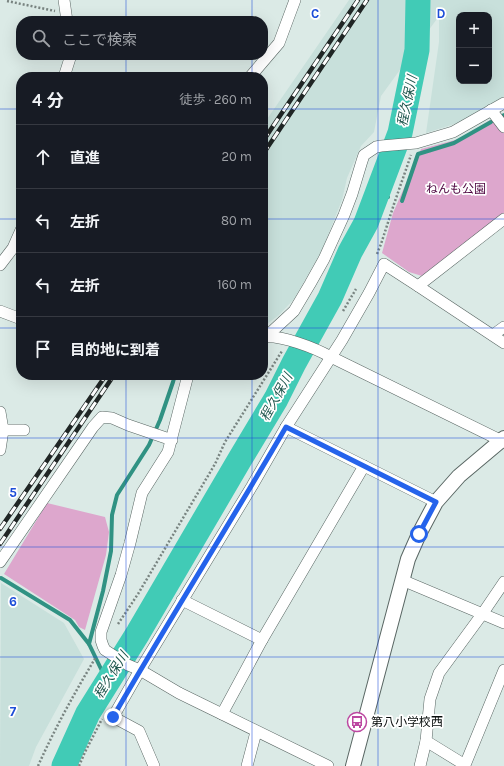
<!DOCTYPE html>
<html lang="ja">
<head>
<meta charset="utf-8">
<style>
  body { margin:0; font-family:Karla,"Noto Sans JP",sans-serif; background:#242831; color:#f1f3f6 }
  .controls { position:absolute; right:12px; top:12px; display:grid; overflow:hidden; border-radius:8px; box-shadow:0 4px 16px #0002 }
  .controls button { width:36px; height:36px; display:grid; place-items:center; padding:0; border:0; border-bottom:1px solid #363941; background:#171b24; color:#f1f3f6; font:20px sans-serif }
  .stop { position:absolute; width:12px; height:12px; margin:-9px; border:3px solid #2563eb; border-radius:50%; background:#fff }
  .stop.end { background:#2563eb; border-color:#fff; box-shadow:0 1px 4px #0008 }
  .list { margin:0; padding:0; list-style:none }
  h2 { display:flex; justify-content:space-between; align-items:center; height:52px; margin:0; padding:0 16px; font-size:17px }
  h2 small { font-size:13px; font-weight:400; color:#9ea1a6 }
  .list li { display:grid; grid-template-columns:26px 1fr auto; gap:12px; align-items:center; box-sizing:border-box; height:64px; padding:0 16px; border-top:1px solid #363941 }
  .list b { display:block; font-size:15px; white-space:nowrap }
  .list em { font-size:13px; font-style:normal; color:#9ea1a6 }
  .icon { flex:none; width:22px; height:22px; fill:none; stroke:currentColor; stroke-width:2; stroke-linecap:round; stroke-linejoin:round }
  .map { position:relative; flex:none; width:504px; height:766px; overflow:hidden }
  .search { position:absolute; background:#171b24; box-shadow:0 4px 16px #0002; left:16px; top:16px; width:252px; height:44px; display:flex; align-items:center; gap:10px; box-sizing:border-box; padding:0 14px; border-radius:16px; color:#9ea1a6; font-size:15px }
  .panel { position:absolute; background:#171b24; box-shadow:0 4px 16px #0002; left:16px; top:72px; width:252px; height:308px; border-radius:16px }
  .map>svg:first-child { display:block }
  .built { fill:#c8e0db; fill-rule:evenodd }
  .green { fill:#dda7cd }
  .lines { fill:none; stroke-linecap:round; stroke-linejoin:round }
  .stream { stroke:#309283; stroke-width:4 }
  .river { stroke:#41cbb6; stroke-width:25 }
  .minor-casing { stroke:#596663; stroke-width:12 }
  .tertiary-casing { stroke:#596663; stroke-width:16 }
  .path { stroke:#798481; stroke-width:2.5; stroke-dasharray:2 2; stroke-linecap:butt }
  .minor { stroke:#fff; stroke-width:11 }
  .tertiary { stroke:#fff; stroke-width:14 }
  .rail-casing { stroke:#202625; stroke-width:4.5 }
  .rail { stroke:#fff; stroke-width:3; stroke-dasharray:9; stroke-linecap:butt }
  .route { stroke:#2563eb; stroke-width:5 }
  .grid { fill:none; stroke:#1d4ed8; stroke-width:1; stroke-opacity:0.55 }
  .labels { text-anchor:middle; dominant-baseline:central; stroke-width:3.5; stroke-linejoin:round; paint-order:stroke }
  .park-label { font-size:12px; fill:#4d0540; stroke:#fff }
  .poi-label { font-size:12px; fill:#090e0d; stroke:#fff; text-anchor:start }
  .water-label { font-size:13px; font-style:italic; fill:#20574e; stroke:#fff }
  .grid-label { font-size:13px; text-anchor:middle; font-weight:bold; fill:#1d4ed8; stroke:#fff; stroke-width:3.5; stroke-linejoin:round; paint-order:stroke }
</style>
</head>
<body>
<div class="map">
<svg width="504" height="766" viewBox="0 0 504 766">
  <rect width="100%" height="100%" fill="#dbeae6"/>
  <g class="built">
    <path d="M 349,0 L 504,0 L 504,98 L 467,120 L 426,133 L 439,42 L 439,16 L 381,96 L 374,132 L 361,146 L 347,178 L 342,200 L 322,250 L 294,299 L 279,315 L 263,327 L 263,125 ZM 459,15 L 489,15 L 489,81 L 459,81 Z"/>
    <polygon points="1,583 64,623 84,659 36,747 29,766 0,766"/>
  </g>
  <g class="green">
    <polygon points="490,120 496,123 504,132 504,213 422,276 409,272 382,253 393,213 421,149 459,139"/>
    <polygon points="47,503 105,517 109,532 106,555 85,630 79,627 75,620 4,574"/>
  </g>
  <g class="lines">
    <g class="stream">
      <polyline points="503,116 504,115"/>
      <polyline points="377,194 388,197"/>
      <polyline points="402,201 418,154 454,143 491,122"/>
      <polyline points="1,578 70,620 89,644"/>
      <polyline points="109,679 103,673 89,644 103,591 111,551 112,515 117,495 149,445 160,420 173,382 175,375"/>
    </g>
    <polyline class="river" points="64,766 88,713 138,633 240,459 276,399 294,363 330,298 350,252 366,223 400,133 417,50 418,0"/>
    <defs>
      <g id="minor">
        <polyline points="64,0 67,21"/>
        <polyline points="64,77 71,55"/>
        <polyline points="250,77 279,43 295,0"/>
        <polyline points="491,110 504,127"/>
        <polyline points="0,265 13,248 21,230"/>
        <polyline points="418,286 504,343"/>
        <polyline points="0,311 21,319"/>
        <polyline points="493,335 504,327"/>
        <polyline points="267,336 294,311 310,284 324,259 344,215 352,194 362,161 364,155 376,147 381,146 416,143 453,132 504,103"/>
        <path d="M 263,337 C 282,335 315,348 331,357 L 504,442"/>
        <polyline points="188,375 168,452 142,493 130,543 121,575 101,632 101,640 103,646 105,650 128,665 140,670 179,693 328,766"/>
        <polyline points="0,412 3,430 0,450"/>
        <polyline points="286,427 436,502"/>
        <polyline points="3,430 24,430"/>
        <polyline points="0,562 93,427 102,417 112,418 128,425 172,440"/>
        <polyline points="402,580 504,623"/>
        <polyline points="182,600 262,640 364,466"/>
        <polyline points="222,714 262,640"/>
        <polyline points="426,741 465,765 504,670"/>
        <polyline points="154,766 139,731 113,717 140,670 252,486 286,427 342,340 369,293 384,264 418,286 504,219"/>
        <polyline points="247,766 256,732"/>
        <polyline points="420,766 426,741 430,699 439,673 483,613 504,582"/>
      </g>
      <polyline id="tertiary" points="353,766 408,559 419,534 436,502 459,476 504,438"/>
    </defs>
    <use href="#minor" class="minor-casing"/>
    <use href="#tertiary" class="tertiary-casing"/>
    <g class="path">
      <polyline points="7,1 55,11"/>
      <polyline points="377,254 381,244 394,204 411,155"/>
      <polyline points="343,311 356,289"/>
      <polyline points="118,624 138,594 215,464 225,442 282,351"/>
      <path d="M 38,766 C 55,728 75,692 96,657"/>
      <polyline points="79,766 85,752 102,719"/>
    </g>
    <use href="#minor" class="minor"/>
    <use href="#tertiary" class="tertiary"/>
    <defs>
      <g id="rail">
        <polyline points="263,141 358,0"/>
        <polyline points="263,154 367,0"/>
        <polyline points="0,529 106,375"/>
        <polyline points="0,544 114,375"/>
      </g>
    </defs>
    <use href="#rail" class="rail-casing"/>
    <use href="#rail" class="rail"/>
  </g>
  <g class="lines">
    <path class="route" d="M 113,717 C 169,620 229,525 286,427 L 436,502 L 419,534"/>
  </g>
  <path class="grid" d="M 126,0 L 126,21M 252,0 L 252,21M 378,0 L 378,766M 126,55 L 126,77M 252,55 L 252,77M 0,109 L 21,109M 263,109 L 504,109M 0,219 L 21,219M 263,219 L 504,219M 0,328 L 21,328M 263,328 L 504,328M 126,375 L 126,766M 252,375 L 252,766M 0,438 L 504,438M 0,547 L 504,547M 0,657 L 504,657"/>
  <defs>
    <symbol id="bus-ring" viewBox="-11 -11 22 22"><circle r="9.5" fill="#fff" stroke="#bc48a1" stroke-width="1.5"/><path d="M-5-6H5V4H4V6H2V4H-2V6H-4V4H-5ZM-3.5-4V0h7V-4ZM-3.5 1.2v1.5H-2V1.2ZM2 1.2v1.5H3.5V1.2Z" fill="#bc48a1"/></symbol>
  </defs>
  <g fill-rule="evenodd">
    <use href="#bus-ring" x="346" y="711" width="22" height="22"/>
  </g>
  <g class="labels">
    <g class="park-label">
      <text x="456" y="189">ねんも公園</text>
    </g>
    <g class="poi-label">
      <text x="371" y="722">第八小学校西</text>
    </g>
    <g class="water-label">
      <text transform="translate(407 101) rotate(-78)">程久保川</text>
      <text transform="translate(276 397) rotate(-61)">程久保川</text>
      <text transform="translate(111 675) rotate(-58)">程久保川</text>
    </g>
  </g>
  <g class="grid-label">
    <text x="315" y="18">C</text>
    <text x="441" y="18">D</text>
    <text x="13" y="497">5</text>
    <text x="13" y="606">6</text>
    <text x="13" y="716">7</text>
  </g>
</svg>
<div class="controls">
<button>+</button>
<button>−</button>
</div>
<div class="stop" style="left:419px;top:534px"></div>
<div class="stop end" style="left:113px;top:717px"></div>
<div class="search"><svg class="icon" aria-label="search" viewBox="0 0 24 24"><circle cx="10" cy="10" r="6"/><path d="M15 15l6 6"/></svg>ここで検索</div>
<section class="panel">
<h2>4 分<small>徒歩 · 260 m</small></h2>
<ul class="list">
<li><svg class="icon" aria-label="ahead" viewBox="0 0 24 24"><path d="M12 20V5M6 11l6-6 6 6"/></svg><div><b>直進</b></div><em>20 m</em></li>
<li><svg class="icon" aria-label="left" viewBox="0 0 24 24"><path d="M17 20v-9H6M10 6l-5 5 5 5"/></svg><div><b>左折</b></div><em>80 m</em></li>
<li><svg class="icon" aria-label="left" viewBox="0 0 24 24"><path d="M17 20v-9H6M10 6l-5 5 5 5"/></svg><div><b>左折</b></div><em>160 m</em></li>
<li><svg class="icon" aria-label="arrive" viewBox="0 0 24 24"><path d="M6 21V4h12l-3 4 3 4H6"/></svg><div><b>目的地に到着</b></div></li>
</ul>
</section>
</div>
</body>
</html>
